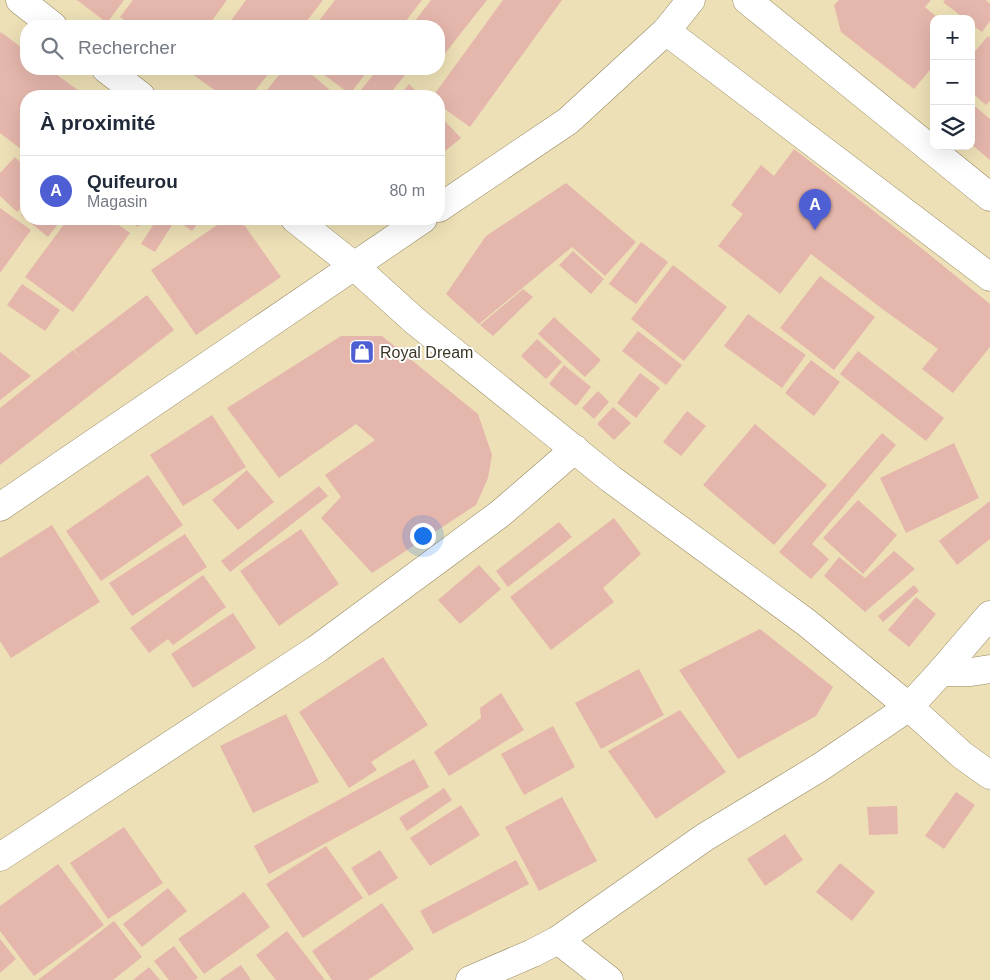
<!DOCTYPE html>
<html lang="fr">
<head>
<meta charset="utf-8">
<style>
  body { margin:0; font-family:Arial,sans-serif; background:#f2f2f3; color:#1f2937 }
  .controls { position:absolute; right:15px; top:15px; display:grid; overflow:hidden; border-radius:10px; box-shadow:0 5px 20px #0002 }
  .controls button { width:45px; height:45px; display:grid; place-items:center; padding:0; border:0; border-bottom:1px solid #e0e1e3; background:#fff; color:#1f2937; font:25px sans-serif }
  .you { position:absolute; left:422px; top:535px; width:18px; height:18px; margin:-12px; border:4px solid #fff; border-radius:50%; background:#1a73e8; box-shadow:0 0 0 8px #1a73e833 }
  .badge { display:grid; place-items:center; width:32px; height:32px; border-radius:50%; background:#4e5fd4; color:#fff; font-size:16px; font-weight:700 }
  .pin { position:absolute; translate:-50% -41px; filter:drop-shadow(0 1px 2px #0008) }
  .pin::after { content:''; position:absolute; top:26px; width:18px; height:15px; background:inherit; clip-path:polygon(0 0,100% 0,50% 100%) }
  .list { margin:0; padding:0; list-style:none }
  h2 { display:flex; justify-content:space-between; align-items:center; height:65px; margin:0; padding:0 20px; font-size:21px }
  h2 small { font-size:16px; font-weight:400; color:#747a83 }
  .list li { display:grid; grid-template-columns:32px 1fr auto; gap:15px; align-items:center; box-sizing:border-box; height:70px; padding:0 20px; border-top:1px solid #e0e1e3 }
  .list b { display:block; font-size:19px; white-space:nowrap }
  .list p { margin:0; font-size:16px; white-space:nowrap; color:#747a83 }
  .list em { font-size:16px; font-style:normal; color:#747a83 }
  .icon { flex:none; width:28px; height:28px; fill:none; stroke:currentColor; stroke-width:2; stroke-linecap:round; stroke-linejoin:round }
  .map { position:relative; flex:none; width:990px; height:980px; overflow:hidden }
  .search { position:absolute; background:#fff; box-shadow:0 5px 20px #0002; left:20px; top:20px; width:425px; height:55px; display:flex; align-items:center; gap:12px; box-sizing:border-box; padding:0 18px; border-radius:20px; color:#747a83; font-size:19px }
  .panel { position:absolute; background:#fff; box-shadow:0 5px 20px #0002; left:20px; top:90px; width:425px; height:135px; border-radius:20px }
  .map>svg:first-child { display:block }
  .building { fill:#e5b6ac }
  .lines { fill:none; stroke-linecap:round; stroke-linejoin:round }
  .minor-casing { stroke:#958963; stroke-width:29 }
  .tertiary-casing { stroke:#958963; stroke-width:29 }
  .minor { stroke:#fff; stroke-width:28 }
  .tertiary { stroke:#fff; stroke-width:28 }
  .labels { text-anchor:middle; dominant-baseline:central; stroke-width:4; stroke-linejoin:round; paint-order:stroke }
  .poi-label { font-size:16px; fill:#3a3524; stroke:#fff; text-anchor:start }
</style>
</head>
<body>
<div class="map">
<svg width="990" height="980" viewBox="0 0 990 980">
  <rect width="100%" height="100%" fill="#ede0b6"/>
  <g class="building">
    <polygon points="77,0 124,0 107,23"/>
    <polygon points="133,0 227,0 208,26 133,26 120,17"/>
    <polygon points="246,0 323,0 303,26 227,26"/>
    <polygon points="335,0 422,0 402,26 315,26"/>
    <polygon points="431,0 487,0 443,56 439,53 439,26 411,26"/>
    <polygon points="503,0 562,0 470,127 439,105 439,96 433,96"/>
    <polygon points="839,0 931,0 925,7 939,19 934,19 934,65 914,89 841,32 834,5"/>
    <polygon points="945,0 986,0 990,4 990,21 982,32 971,24 971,19 965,19 943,2"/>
    <polygon points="1,32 26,51 26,69 49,69 86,96 26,96 26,153 0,133 0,34"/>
    <polygon points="988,36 990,38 990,101 986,105 971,92 971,56"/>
    <polygon points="196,69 272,69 251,96 223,96 192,74"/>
    <polygon points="284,69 305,69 337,96 262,96"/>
    <polygon points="316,69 369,69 350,94"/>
    <polygon points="378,69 410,69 388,96 356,96"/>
    <polygon points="409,84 421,96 399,96"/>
    <polygon points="971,103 990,119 990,160 971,144"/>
    <polygon points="439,115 461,138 439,156"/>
    <polygon points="794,149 925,251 990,304 990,347 953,393 922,369 938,349 881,308 811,254 780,294 718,246 743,214 731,205 761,165 774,176"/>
    <polygon points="15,157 26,168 26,202 17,212 0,196 0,173"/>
    <polygon points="566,183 636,242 605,276 572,247 479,324 446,294 486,236"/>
    <polygon points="0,208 31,230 0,273"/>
    <polygon points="26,209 26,219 62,219 48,237 21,215"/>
    <polygon points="68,219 110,219 130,233 73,312 25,277"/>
    <polygon points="127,219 144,219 138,227"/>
    <polygon points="157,219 163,219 172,225 155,252 141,244"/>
    <polygon points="175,219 201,219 192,231"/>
    <polygon points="226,219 240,219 281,277 196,335 151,270"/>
    <polygon points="641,242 668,262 636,304 609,284"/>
    <polygon points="573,251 604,279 591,294 559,265"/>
    <polygon points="673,265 727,307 684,361 631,319"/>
    <polygon points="820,276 875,317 834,370 780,328"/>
    <polygon points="22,284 60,310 45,331 7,305"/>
    <polygon points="523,289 533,297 493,336 480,325"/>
    <polygon points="147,295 174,330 0,465 0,408 73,350 82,360 74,350"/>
    <polygon points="748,314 806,355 782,388 724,346"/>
    <polygon points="554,317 601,360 585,377 538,334"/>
    <polygon points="638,331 682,365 666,385 622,351"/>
    <polygon points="341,336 382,336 478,414 492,455 488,478 476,505 372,573 321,518 341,497 325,475 375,440 356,424 279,478 227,408"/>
    <polygon points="537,339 562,362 546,379 521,356"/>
    <polygon points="858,351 944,418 926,441 840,374"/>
    <polygon points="0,352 31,376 0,400"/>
    <polygon points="811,360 840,382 814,416 785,393"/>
    <polygon points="564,365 591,387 576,406 549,384"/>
    <polygon points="640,373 660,388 636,418 617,403"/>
    <polygon points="598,391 609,402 594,419 582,408"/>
    <polygon points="613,407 631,423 614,440 597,424"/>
    <polygon points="687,411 706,426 681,456 663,442"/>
    <polygon points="212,415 246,467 183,506 150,455"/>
    <polygon points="755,424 827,485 774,545 703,485"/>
    <polygon points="882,433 896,445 812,544 829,559 811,579 779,552"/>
    <polygon points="954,443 979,498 906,533 880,478"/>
    <polygon points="247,470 274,502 238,530 212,500"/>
    <polygon points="148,475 183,525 101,581 66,531"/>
    <polygon points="319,486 328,496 230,572 221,561"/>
    <polygon points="858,500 897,535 863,574 823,538"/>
    <polygon points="990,501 990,539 957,565 939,541"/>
    <polygon points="614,518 641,554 603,588 614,602 551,650 510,597"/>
    <polygon points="559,522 572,537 508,587 496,571"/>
    <polygon points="52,525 100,602 11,658 0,641 0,558"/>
    <polygon points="301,529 339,584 279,626 240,571"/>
    <polygon points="185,534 207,567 132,616 109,583"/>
    <polygon points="894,551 915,569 865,612 824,576 839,557 865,578"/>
    <polygon points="479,565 501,589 460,624 438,600"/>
    <polygon points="203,575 226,607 173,645 168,639 149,653 130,628"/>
    <polygon points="914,585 919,591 883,622 878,616"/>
    <polygon points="916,597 936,614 909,647 888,630"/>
    <polygon points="233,613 256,648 193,688 171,654"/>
    <polygon points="760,629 833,687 816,716 738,759 679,670"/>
    <polygon points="383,657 428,725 371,762 377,770 349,788 299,712"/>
    <polygon points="639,669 664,715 601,749 575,703"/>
    <polygon points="501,693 524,730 449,776 434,752 481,718 480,708"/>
    <polygon points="680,710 726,772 656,819 608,751"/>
    <polygon points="286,714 319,782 253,813 220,746"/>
    <polygon points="553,726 575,767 524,795 501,754"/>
    <polygon points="414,759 429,787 269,874 254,846"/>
    <polygon points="444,788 452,800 407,831 399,818"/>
    <polygon points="956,792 975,805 944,849 925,836"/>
    <polygon points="562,797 597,861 539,891 505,827"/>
    <polygon points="461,805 480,835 430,866 410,838"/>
    <polygon points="897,806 898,834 869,835 867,807"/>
    <polygon points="124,827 163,883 108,919 70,863"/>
    <polygon points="785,834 803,860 765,886 747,859"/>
    <polygon points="326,846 363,898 303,938 266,884"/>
    <polygon points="380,850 398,878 369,896 351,868"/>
    <polygon points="516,860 529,884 433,934 420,911"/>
    <polygon points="840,863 875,892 852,921 816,892"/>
    <polygon points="58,864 104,925 34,976 0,931 0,906"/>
    <polygon points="168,888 187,911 142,947 123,924"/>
    <polygon points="244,892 270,927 204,974 178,939"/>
    <polygon points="382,903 414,949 368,980 332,980 312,951"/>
    <polygon points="114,921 142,957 113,980 38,980"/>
    <polygon points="287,931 325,980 276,980 256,955"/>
    <polygon points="0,939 16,959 0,973"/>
    <polygon points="174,946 198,978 195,980 169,980 154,961"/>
    <polygon points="241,965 251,980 219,980"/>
    <polygon points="149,967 160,980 133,980"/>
  </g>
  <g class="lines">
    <defs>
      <g id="minor">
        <polyline points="941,672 971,672 990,669"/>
        <polyline points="558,940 609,980"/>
        <polyline points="470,980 533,953 558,940 705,837 819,768 909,707 962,755 990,775"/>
      </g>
      <g id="tertiary">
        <polyline points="20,0 53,26"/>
        <polyline points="747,0 990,197"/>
        <polyline points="666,31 990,277"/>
        <polyline points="106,69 141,96"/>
        <polyline points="439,208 568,121 666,31 691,0"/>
        <polyline points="295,219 353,265 415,321 611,479 807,623 909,707 941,672 990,615"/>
        <polyline points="0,507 423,219"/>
        <polyline points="0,857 317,649 501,513 575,449"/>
      </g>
    </defs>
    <use href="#minor" class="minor-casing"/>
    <use href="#tertiary" class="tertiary-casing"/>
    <use href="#minor" class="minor"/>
    <use href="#tertiary" class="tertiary"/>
  </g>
  <defs>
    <symbol id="shop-square" viewBox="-11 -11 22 22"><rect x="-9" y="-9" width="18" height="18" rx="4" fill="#4e5fd4" stroke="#fff"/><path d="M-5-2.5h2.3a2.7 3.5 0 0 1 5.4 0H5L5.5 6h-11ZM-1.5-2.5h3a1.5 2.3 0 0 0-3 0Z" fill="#fff"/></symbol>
  </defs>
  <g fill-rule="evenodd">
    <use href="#shop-square" x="348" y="338" width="28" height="28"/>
  </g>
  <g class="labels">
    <g class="poi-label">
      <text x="380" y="352">Royal Dream</text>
    </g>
  </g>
</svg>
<div class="controls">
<button>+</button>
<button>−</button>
<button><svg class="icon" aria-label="layers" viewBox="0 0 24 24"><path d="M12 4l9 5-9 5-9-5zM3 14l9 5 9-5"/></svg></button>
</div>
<div class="you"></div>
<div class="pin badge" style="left:815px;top:230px">A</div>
<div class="search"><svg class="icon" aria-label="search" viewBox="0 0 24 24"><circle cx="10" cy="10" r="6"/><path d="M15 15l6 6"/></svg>Rechercher</div>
<section class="panel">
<h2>À proximité<small></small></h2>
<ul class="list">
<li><span class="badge">A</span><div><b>Quifeurou</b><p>Magasin</p></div><em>80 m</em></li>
</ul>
</section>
</div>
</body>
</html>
